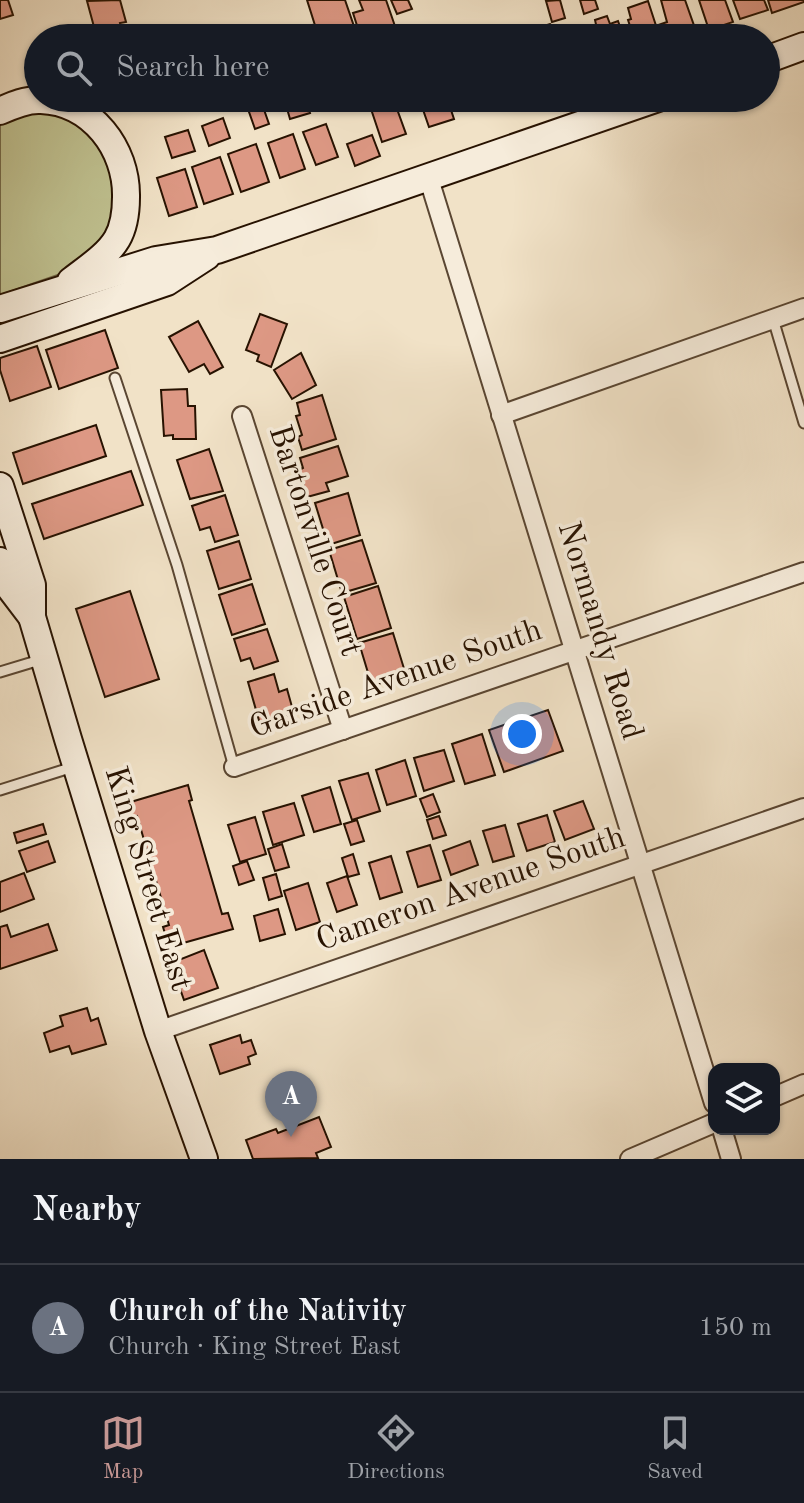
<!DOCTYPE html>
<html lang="en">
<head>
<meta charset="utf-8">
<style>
  body { margin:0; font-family:"Old Standard TT",serif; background:#20242c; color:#f1f3f6 }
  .controls { position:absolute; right:24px; bottom:24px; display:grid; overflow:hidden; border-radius:16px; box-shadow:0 2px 6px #0004 }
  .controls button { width:72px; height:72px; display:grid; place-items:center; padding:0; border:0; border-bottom:2px solid #363941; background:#171b24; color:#f1f3f6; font:40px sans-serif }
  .you { position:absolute; left:522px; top:734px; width:28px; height:28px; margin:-20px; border:6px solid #fff; border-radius:50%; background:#1a73e8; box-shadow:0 0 0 12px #1a73e833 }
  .badge { display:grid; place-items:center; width:52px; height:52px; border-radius:50%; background:#c59692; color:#fff; font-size:26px; font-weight:700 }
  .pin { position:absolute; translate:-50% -66px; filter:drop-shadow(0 2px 4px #0008) }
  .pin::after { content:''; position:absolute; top:42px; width:28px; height:24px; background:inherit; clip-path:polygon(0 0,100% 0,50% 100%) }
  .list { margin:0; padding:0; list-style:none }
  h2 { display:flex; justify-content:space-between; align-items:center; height:104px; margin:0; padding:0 32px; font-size:34px }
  h2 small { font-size:26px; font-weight:400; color:#9ea1a6 }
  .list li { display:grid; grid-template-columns:52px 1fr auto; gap:24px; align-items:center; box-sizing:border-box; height:128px; padding:0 32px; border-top:2px solid #363941 }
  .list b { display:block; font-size:30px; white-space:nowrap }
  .list p { margin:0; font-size:26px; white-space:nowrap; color:#9ea1a6 }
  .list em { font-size:26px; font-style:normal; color:#9ea1a6 }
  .icon { flex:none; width:44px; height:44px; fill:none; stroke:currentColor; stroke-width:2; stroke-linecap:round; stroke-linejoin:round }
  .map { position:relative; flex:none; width:804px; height:1159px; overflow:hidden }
  .search { position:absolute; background:#171b24; box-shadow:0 2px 6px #0004; left:24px; right:24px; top:24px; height:88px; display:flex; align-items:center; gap:20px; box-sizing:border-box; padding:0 28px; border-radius:44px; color:#9ea1a6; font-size:30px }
  .sheet { height:232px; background:#171b24 }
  nav { display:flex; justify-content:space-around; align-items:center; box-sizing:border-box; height:112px; border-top:2px solid #363941; background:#171b24; font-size:22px; color:#9ea1a6 }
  nav a { display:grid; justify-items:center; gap:4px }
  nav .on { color:#c59692 }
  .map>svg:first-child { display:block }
  .green { fill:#c0c291; stroke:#746a49; stroke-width:2 }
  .building { fill:#dd9884; stroke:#271201; stroke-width:2 }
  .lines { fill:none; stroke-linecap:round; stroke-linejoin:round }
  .service-casing { stroke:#5a4632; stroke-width:13 }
  .minor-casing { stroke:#5a4632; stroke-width:22 }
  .secondary-casing { stroke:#271201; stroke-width:30 }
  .service { stroke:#f6ecdb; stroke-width:9 }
  .minor { stroke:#f6ecdb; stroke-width:18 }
  .secondary { stroke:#f6ecdb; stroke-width:26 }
  .labels { text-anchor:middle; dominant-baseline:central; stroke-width:7; stroke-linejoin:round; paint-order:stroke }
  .street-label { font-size:32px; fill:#271201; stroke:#f6ecdb }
</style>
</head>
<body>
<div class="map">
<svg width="804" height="1159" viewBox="0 0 804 1159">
  <rect width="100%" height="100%" fill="#f1e2c7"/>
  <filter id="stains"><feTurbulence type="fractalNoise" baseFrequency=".0025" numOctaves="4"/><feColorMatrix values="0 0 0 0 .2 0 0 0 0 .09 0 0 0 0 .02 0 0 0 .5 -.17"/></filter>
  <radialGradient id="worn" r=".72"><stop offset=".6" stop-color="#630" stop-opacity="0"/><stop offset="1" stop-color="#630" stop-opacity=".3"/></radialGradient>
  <polygon class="green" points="47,111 88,127 114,175 112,226 99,248 72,270 0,295 0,123 17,115"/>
  <g class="building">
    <polygon points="0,0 8,0 13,15 0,19"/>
    <polygon points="120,0 126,22 120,23 124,38 97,38 87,1"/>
    <polygon points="307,0 345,0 358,38 319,38"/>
    <polygon points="359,0 386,0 397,32 379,38 361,38 353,13 363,10"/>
    <polygon points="391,0 408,0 412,9 397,14"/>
    <polygon points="560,0 565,18 552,22 546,1"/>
    <polygon points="580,0 595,0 598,9 584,14"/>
    <polygon points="661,0 685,0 697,34 686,38 663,38 658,25 667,22"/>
    <polygon points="699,0 725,0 733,22 709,30"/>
    <polygon points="733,0 764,0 768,10 740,19"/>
    <polygon points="768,0 804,0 804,2 772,13"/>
    <polygon points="648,1 660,38 634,38 628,20 631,19 628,8"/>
    <polygon points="607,16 610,24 618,21 624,38 599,38 595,20"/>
    <polygon points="550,24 555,38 525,38 523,33"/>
    <polygon points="312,25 316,38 279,38 278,36"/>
    <polygon points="284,98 305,98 310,113 290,119"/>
    <polygon points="385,98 393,98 406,134 382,142 369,103"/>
    <polygon points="419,98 447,98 454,119 429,127"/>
    <polygon points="464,98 491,98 492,102 467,109"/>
    <polygon points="507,98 535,98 511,108"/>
    <polygon points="262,104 269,124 255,129 248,109"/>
    <polygon points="223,118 230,138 209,146 202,126"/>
    <polygon points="326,124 338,157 316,165 303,132"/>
    <polygon points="188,130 195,151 172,158 165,137"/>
    <polygon points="293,134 305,169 280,178 268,143"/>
    <polygon points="372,135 380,156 355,166 347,144"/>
    <polygon points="256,144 269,182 241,192 228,154"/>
    <polygon points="220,157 233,194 204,204 192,167"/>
    <polygon points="185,169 197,207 169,216 157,178"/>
    <polygon points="260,314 287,324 271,367 257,361 259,355 246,350"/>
    <polygon points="198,321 223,367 210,374 204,364 189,372 169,337"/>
    <polygon points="105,330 118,368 59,389 46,350"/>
    <polygon points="37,346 51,387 10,401 0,370 0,358"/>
    <polygon points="301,353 316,385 292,399 274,370"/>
    <polygon points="187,389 188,406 195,406 196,439 173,439 173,435 164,436 161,390"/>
    <polygon points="322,395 336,439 302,450 298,437 302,435 296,416 300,415 297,403"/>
    <polygon points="96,425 106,456 23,484 13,453"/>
    <polygon points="338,446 348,476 326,483 329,491 307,497 299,470 303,468 300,458"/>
    <polygon points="209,449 223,491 190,499 177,460"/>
    <polygon points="131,471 143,505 44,539 32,504"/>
    <polygon points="348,493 360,535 328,545 315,503"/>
    <polygon points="225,495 238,535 215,542 210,527 200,530 192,506"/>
    <polygon points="362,540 376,583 342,593 329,550"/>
    <polygon points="239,541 251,579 219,589 207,551"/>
    <polygon points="252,584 265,624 232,635 219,595"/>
    <polygon points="378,586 391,628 357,639 344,597"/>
    <polygon points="130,591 159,679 105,697 76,609"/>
    <polygon points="267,629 278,661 254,669 250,658 241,661 234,639"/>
    <polygon points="393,633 406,675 372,686 359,643"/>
    <polygon points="274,674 279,692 287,689 294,714 260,724 248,682"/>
    <polygon points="548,710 563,751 504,772 489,730"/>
    <polygon points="482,734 495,775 465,784 452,744"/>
    <polygon points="444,750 454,781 424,791 414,758"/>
    <polygon points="405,760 416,796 387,805 376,770"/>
    <polygon points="368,773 380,811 352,820 339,781"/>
    <polygon points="188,785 192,800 189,801 222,914 228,913 233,929 169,947 163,927 169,925 137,816 129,819 124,804"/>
    <polygon points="330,787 341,824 314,832 302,796"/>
    <polygon points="433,794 440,812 427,817 420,799"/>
    <polygon points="583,801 594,829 565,840 554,811"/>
    <polygon points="294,803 304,835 273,845 263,812"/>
    <polygon points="547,815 555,842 527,851 518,824"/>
    <polygon points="439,816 446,835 433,839 427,820"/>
    <polygon points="255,817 266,854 240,862 228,825"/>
    <polygon points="357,820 364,841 351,845 344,824"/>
    <polygon points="43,824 46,834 17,843 14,833"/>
    <polygon points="505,825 514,856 493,862 483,831"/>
    <polygon points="48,841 55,862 27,872 19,851"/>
    <polygon points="470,841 478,865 451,875 443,851"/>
    <polygon points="282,844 289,867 275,871 268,849"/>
    <polygon points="430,845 441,880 418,887 407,852"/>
    <polygon points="353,854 359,874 348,877 342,858"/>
    <polygon points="391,856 402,892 380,899 369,863"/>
    <polygon points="247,861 254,880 239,885 233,866"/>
    <polygon points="24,873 34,899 0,912 0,882"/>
    <polygon points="276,874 282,896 269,900 263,878"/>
    <polygon points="347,876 357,905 337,912 327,883"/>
    <polygon points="308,883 320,922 296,930 284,891"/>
    <polygon points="278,909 285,934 260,941 254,916"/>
    <polygon points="48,924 57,950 0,969 0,927 7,925 11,937"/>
    <polygon points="204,950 218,988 184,1000 171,963"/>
    <polygon points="87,1008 91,1021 98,1018 106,1044 72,1054 69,1046 50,1052 44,1033 63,1026 60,1016"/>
    <polygon points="240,1035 242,1043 251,1040 256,1054 248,1057 250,1064 220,1074 210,1045"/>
    <polygon points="319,1117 331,1147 316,1153 318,1158 253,1159 246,1140 276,1129 278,1133"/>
  </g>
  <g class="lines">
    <defs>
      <g id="service">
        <polyline points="773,319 804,423"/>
        <polyline points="115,378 177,565 234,767"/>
        <polyline points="0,672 43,659"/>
        <polyline points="0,790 73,767"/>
      </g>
      <g id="minor">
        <polyline points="428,176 714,1103"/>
        <polyline points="501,415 804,308"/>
        <polyline points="242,416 343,730"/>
        <polyline points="234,767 804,572"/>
        <polyline points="158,1031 804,808"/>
        <polyline points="774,1097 804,1084"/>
        <polyline points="722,1129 731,1159"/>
        <polyline points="630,1159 714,1123"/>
      </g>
      <g id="secondary">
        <polyline points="766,60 804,46"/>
        <path d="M 0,111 C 13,105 27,99 41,100 C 92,102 127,149 126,197 C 126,211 124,227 117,239 C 107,256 86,269 71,281"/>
        <polyline points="0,309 156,260 217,250 658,98"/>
        <polyline points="0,339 167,282 207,256"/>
        <polyline points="0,486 32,585 32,617 68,739 158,1031 204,1159"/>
        <polyline points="0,561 10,588 32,617"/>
      </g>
    </defs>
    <use href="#service" class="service-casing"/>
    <use href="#minor" class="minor-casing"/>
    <use href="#secondary" class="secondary-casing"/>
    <use href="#service" class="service"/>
    <use href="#minor" class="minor"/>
    <use href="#secondary" class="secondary"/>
  </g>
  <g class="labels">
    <g class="street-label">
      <text transform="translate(314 541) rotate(72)">Bartonville Court</text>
      <text transform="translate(599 631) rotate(73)">Normandy Road</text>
      <text transform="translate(396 680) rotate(-19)">Garside Avenue South</text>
      <text transform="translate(147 879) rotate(73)">King Street East</text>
      <text transform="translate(471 890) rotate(-19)">Cameron Avenue South</text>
    </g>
  </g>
  <rect width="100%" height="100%" filter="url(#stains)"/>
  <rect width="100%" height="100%" fill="url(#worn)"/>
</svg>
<div class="controls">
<button><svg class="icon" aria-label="layers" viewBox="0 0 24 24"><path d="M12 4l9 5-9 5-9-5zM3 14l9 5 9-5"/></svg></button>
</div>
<div class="you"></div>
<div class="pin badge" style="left:291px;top:1137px;background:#6b7280">A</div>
<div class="search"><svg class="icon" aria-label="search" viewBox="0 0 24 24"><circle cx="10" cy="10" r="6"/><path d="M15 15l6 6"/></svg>Search here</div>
</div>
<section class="sheet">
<h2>Nearby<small></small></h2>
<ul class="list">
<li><span class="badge" style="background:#6b7280">A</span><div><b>Church of the Nativity</b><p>Church · King Street East</p></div><em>150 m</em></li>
</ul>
</section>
<nav>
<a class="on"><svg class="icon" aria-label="map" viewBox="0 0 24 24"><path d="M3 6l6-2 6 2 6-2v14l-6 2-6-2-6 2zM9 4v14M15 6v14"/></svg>Map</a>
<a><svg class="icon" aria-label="directions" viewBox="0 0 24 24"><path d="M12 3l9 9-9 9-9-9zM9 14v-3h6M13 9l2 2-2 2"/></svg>Directions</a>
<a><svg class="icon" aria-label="saved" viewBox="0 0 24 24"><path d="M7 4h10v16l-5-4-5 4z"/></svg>Saved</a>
</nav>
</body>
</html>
